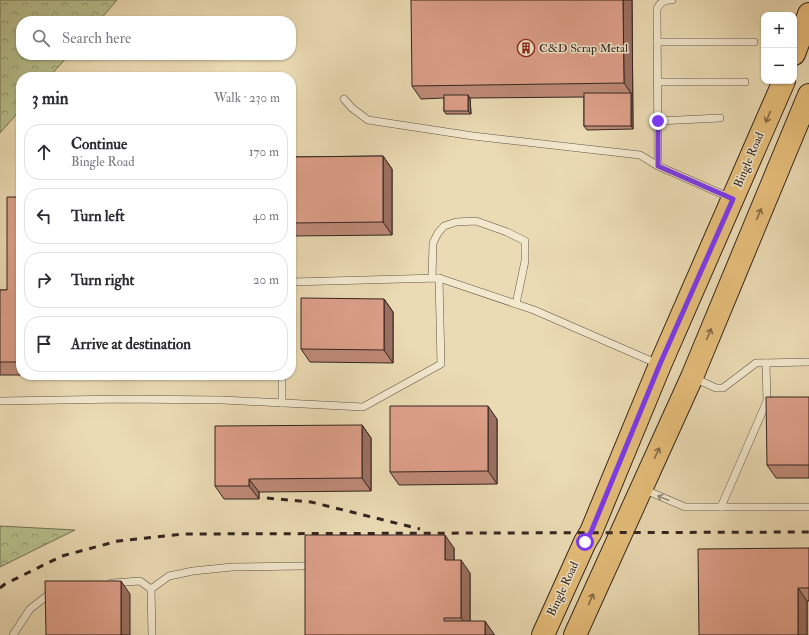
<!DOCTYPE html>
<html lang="en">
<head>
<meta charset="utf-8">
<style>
  body { margin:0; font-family:"IM FELL Double Pica",serif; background:#f7f7f7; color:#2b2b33 }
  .controls { position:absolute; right:12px; top:12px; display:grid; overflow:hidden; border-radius:8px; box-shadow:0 1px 3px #0004 }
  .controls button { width:36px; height:36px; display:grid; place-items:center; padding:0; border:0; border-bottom:1px solid #e1e1e2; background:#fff; color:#2b2b33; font:20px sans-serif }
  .stop { position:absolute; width:12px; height:12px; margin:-9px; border:3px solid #7c3aed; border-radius:50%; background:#fff }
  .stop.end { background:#7c3aed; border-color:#fff; box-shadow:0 1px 4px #0008 }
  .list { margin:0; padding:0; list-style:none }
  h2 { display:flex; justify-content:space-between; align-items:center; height:52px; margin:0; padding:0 16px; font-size:17px }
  h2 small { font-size:13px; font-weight:400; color:#7c7c81 }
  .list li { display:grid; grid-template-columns:26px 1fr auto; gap:12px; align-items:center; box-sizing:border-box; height:56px; margin:0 8px 8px; padding:0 8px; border:1px solid #e1e1e2; border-radius:16px }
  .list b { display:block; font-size:15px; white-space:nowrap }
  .list p { margin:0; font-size:13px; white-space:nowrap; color:#7c7c81 }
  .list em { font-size:13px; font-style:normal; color:#7c7c81 }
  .icon { flex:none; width:22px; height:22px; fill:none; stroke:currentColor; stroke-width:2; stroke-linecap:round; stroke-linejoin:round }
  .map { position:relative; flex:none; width:809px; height:635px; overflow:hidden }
  .search { position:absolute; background:#fff; box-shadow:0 1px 3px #0004; left:16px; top:16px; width:280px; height:44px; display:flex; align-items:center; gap:10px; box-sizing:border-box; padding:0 14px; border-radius:16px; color:#7c7c81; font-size:15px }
  .panel { position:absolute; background:#fff; box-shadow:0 1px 3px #0004; left:16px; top:72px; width:280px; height:308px; border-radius:16px }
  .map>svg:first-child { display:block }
  .forest { fill:url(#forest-crowns); stroke:#757256 }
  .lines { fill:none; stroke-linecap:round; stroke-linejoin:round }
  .lane-casing { stroke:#615245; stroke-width:8 }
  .primary-casing { stroke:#332520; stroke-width:24 }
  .lane { stroke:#f2e8ce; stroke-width:7 }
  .primary { stroke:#e6be7a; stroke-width:22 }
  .rail { stroke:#332520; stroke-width:3; stroke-dasharray:7 7; stroke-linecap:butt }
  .wall { fill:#bf8a77; stroke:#332520 }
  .shaded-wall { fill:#9b7061; stroke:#332520 }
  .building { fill:#dea08a; stroke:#332520 }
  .oneway { stroke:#846a48 }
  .oneway2 { stroke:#928677 }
  .route { stroke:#7c3aed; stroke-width:5 }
  .labels { text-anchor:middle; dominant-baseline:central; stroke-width:3; stroke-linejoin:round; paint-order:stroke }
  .poi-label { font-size:12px; fill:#332520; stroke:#f2e8ce; text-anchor:start }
  .street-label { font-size:12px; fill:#332520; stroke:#f2e8ce }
</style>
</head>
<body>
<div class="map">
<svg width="809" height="635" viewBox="0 0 809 635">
  <defs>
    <pattern id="forest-crowns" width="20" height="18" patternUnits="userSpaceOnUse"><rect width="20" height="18" fill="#b7c08d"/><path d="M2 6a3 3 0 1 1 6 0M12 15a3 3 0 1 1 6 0" fill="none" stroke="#959c73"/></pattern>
  </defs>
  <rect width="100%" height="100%" fill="#ebdbb4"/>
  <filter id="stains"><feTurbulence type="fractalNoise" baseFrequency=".005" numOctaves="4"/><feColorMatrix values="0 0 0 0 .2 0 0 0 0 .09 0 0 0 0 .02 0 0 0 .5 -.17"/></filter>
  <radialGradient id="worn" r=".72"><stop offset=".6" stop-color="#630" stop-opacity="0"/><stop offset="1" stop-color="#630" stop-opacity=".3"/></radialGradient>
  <g class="forest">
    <polygon points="0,0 117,0 99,21 21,21 21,55 69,55 49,77 21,77 21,109 0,133"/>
    <polygon points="0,526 75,530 0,567"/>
  </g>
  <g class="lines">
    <defs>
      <g id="lane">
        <polyline points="657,42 754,42"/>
        <polyline points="657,82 745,82"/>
        <polyline points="344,99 352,108 368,120 473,136 640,155 658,166 731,198"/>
        <polyline points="658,121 720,118"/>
        <path d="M 658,166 L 657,9 C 660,2 664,0 672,0"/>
        <polyline points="432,278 433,243 438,233 444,226 456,222 476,221 507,232 525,241 525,261 516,304"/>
        <polyline points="291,282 439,278 534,310 658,364"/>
        <polyline points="694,378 716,388 723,388 756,363 809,362"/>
        <polyline points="0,401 123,399 223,400 363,407 441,364 439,278"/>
        <polyline points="282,403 282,375"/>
        <polyline points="643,489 685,507 809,507"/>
        <polyline points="721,507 767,401 766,363"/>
        <polyline points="112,583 140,581 151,589 152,635"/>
        <polyline points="151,589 169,576 193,571 232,567 302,566"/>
        <polyline points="13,635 30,609 52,592"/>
      </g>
      <g id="primary">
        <polyline points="794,54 809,14"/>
        <polyline points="543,635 585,542 591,532 660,365 784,81"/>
        <polyline points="575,635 692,377 809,95"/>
      </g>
    </defs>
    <use href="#lane" class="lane-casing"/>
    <use href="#primary" class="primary-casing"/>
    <use href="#lane" class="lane"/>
    <use href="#primary" class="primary"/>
    <g class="rail">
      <polyline points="267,498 311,502 420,529"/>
      <polyline points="0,588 5,584 62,556 118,541 183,534 809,532"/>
    </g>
  </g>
  <g class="wall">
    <polygon points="632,0 633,129 587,130 584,126 584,97 470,98 471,114 446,114 444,111 444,98 421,99 412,86"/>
    <polygon points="383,156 392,169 392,235 291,236 291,157"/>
    <polygon points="21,197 21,375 0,375 0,290 7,290"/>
    <polygon points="384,299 393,312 393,363 310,362 301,349"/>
    <polygon points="809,397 809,478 776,478 767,465"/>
    <polygon points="497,419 497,484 399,485 390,472"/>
    <polygon points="362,425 371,438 371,491 259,492 259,499 224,499 215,486"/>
    <polygon points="454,548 454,560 470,573 470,621 494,634 494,635 305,635"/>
    <polygon points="809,548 809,601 807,601 807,635 699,635"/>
  </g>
  <g class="shaded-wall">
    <polygon points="623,0 632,0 633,129 631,126 631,93 624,83"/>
    <polygon points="468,95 470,98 471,114 468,111"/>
    <polygon points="383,156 392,169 392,235 383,222"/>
    <polygon points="384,299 393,312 393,363 384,350"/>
    <polygon points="488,406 497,419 497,484 488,471"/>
    <polygon points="362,425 371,438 371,491 362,478"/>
    <polygon points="249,479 259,492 259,499 249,486"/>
    <polygon points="445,535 454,548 454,573 445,560"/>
    <polygon points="461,560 470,573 470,631 461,618"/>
    <polygon points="121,581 130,594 130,635 121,635"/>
    <polygon points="798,588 807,601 807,635 798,635"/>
    <polygon points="485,621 494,634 494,635 485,635"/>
  </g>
  <g class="building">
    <polygon points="411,0 623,0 624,83 412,86"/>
    <rect x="584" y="93" width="47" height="33"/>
    <rect x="444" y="95" width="24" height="16"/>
    <polygon points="383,156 383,222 291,223 291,157"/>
    <polygon points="7,197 21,197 21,362 0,362 0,290 7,290"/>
    <polygon points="301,298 384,299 384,350 301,349"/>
    <polygon points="766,397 809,397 809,465 767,465"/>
    <polygon points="390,406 488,406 488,471 390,472"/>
    <polygon points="362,425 362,478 249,479 249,486 215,486 215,426"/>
    <polygon points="305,535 445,535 445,560 461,560 461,618 444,618 444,621 485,621 485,635 305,635"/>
    <polygon points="809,548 809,588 798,588 798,635 699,635 698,549"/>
    <polygon points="45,581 121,581 121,635 46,635"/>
  </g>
  <defs><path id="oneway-shaft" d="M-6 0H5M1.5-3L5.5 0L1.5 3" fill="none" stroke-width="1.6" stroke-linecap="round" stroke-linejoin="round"/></defs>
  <g class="oneway">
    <use href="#oneway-shaft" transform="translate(768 117) rotate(113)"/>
    <use href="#oneway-shaft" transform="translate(759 214) rotate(-67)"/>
    <use href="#oneway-shaft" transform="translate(709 334) rotate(-67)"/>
    <use href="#oneway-shaft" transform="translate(657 453) rotate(-65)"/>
    <use href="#oneway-shaft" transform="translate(591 599) rotate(-66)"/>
  </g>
  <use class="oneway2" href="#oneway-shaft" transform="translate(663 498) rotate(-158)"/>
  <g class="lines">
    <polyline class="route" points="585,542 591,532 660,364 733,199 658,166 658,121"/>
  </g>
  <defs>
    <symbol id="building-ring" viewBox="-11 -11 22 22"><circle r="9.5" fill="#f2e8ce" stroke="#8f2418" stroke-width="1.5"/><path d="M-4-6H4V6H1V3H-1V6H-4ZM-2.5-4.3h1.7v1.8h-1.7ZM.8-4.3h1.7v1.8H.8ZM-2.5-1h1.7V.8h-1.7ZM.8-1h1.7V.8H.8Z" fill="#8f2418"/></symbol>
  </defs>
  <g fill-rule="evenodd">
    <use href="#building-ring" x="516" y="38" width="20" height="20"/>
  </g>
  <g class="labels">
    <g class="poi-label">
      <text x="539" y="48">C&amp;D Scrap Metal</text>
    </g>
    <g class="street-label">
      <text transform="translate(749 160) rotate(-67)">Bingle Road</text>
      <text transform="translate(563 589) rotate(-65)">Bingle Road</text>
    </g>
  </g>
  <rect width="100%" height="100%" filter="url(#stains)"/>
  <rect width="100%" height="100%" fill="url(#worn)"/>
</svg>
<div class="controls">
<button>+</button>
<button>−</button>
</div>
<div class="stop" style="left:585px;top:542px"></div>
<div class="stop end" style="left:658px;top:121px"></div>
<div class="search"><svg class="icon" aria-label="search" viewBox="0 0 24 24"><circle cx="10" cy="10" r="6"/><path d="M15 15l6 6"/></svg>Search here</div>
<section class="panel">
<h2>3 min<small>Walk · 230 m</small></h2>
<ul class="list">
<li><svg class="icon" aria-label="ahead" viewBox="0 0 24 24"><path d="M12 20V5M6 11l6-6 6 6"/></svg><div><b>Continue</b><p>Bingle Road</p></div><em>170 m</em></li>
<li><svg class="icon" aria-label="left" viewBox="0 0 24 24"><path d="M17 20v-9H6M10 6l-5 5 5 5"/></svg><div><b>Turn left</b></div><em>40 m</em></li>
<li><svg class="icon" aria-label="right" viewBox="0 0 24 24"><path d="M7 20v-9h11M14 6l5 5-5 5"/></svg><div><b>Turn right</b></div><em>20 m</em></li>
<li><svg class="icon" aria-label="arrive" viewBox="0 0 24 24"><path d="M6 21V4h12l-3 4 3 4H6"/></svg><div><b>Arrive at destination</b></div></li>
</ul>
</section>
</div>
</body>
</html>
